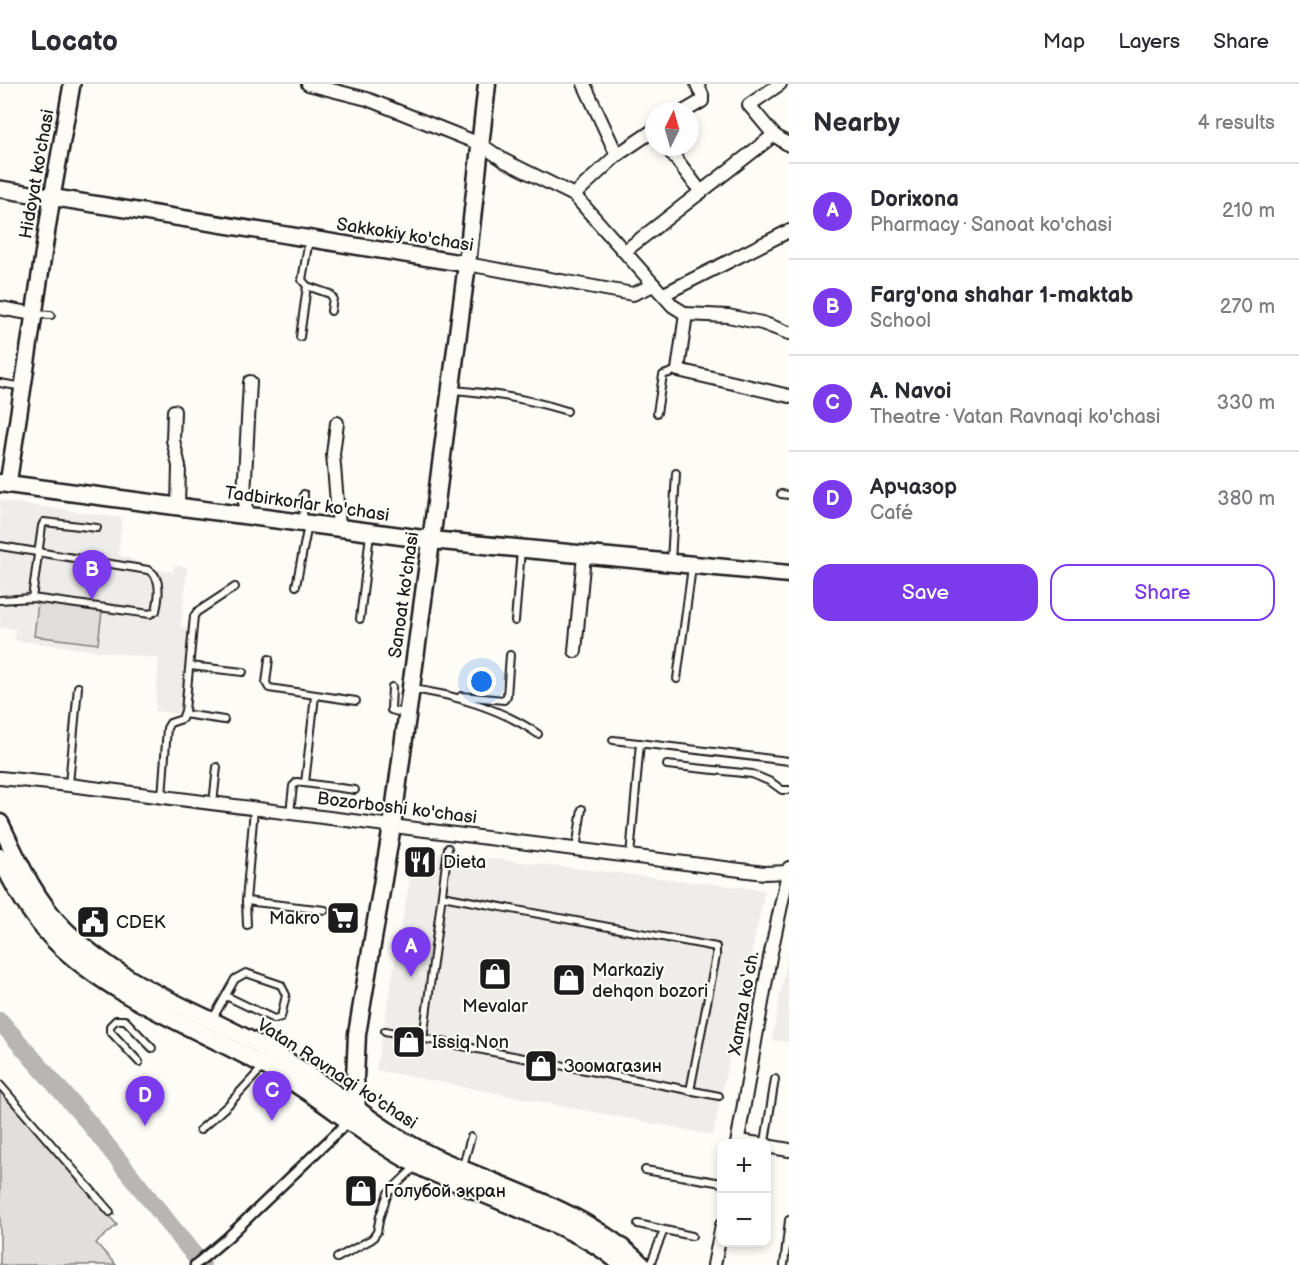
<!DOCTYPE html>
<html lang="en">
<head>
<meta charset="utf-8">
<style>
  body { margin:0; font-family:"Balsamiq Sans",sans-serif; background:#f2f2f3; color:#2b2b33 }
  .controls { position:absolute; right:18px; bottom:18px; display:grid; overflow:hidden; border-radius:12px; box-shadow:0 3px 9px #0003 }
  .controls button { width:54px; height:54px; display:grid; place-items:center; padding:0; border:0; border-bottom:2px solid #e1e1e2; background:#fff; color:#2b2b33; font:30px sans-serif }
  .compass { position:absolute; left:645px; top:18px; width:54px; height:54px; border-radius:50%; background:#fff; box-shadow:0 3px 9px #0003; rotate:5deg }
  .you { position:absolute; left:482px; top:598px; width:21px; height:21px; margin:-15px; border:4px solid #fff; border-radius:50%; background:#1a73e8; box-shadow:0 0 0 9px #1a73e833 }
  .badge { display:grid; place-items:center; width:39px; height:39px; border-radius:50%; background:#7c3aed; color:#fff; font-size:20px; font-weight:700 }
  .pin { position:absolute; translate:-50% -50px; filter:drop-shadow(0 2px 3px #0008) }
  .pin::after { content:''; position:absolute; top:32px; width:21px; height:18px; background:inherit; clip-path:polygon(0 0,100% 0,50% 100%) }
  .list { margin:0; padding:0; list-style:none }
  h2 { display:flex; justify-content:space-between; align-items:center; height:78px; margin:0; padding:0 24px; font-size:26px }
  h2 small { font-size:20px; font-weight:400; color:#7c7c81 }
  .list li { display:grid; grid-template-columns:39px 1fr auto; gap:18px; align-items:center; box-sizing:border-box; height:96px; padding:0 24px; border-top:2px solid #e1e1e2 }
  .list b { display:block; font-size:22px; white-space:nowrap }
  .list p { margin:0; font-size:20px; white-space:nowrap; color:#7c7c81 }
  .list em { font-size:20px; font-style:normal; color:#7c7c81 }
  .actions { display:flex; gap:12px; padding:18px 24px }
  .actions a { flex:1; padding:14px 0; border:2px solid #7c3aed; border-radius:18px; text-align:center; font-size:21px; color:#7c3aed }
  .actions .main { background:#7c3aed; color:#fff }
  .map { position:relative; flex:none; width:789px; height:1181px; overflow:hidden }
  header { display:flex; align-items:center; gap:36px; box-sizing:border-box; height:84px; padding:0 30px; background:#fff; border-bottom:2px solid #e1e1e2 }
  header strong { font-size:28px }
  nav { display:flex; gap:33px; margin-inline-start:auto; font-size:21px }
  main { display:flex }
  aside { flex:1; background:#fff }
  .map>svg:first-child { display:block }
  .built { fill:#eeede9 }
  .green { fill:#e0dfdb; stroke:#7e7e7c; stroke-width:1.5 }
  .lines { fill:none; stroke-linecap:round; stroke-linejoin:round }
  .river { stroke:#b7b6b2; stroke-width:18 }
  .service-casing { stroke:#1c1c1c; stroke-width:10 }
  .pedestrian-casing { stroke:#1c1c1c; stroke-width:13 }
  .minor-casing { stroke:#1c1c1c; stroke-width:16 }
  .tertiary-casing { stroke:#1c1c1c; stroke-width:20 }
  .secondary-casing { stroke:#1c1c1c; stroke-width:21 }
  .service { stroke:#fdfcf7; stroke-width:6 }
  .pedestrian { stroke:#fdfcf7; stroke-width:8 }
  .minor { stroke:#fdfcf7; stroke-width:12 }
  .tertiary { stroke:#fdfcf7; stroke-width:15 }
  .secondary { stroke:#fdfcf7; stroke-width:16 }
  .labels { text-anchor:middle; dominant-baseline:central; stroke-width:4.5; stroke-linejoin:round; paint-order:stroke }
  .street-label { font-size:18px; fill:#1c1c1c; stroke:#fdfcf7 }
  .poi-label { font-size:18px; fill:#1c1c1c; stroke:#fdfcf7; text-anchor:start }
</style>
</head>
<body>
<header>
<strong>Locato</strong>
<nav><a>Map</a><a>Layers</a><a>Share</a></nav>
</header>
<main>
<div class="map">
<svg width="789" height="1181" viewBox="0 0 789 1181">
  <rect width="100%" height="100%" fill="#fdfcf7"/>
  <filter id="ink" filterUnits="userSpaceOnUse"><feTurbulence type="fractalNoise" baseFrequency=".0167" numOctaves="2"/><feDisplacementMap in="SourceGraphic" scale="12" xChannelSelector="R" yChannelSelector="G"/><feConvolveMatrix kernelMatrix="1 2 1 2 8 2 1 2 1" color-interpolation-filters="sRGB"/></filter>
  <g filter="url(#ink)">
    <g class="built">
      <polygon points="0,417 122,434 118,470 156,485 173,488 174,481 187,483 181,543 189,544 180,630 155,627 159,575 14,556 16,545 0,543"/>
      <polygon points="415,766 765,806 713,1051 376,986"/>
      <polygon points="789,864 789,958 772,956"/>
    </g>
    <g class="green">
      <polygon points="38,519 102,527 98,560 34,552"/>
      <polygon points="0,1002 117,1141 96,1159 116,1181 0,1181"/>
    </g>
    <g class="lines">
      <polyline class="river" points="0,937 89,1039 202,1181"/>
      <defs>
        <g id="service">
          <polyline points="309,156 302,196 307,202 330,210 333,214 331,227"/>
          <polyline points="34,230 51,231"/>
          <polyline points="300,253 307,202"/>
          <polyline points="0,299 23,303"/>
          <path d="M 453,306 C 492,309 529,315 567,327"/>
          <polyline points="657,329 663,291 678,286"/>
          <polyline points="781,410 789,411"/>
          <polyline points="303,438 304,410"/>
          <path d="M 0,462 L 148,486 C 162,492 159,514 156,527 L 150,530 L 32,514 L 0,516"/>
          <polyline points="671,478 676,389"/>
          <polyline points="296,502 308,441"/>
          <polyline points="32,514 42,442 44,438 97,444"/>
          <polyline points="360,535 370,450"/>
          <polyline points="515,537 521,466"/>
          <polyline points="269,575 266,599 269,604 356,617"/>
          <polyline points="190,582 243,588"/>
          <polyline points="677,595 692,483"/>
          <polyline points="392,603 391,626 406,630"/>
          <path d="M 411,605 C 453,610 504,626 538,650"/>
          <polyline points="461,612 504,616 507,612 510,571"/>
          <polyline points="184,630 224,636"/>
          <polyline points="613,656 789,677"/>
          <polyline points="667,681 752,690 771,698 782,706 789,706"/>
          <polyline points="305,699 315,612"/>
          <polyline points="69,700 78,603"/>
          <polyline points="162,713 167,644 170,639 182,635 185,627 194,532 197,528 235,503"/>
          <polyline points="213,719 217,683"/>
          <polyline points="290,729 293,702 297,698 355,706"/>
          <polyline points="576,765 582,725"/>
          <polyline points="630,772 640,659"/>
          <polyline points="442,812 716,863 716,872 690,1007"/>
          <polyline points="246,817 325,826"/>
          <polyline points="247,841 246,817 254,725"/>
          <polyline points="212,936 235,895 246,889 281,901 286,911 281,933 274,935 226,912"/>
          <polyline points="385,947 719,1012"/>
          <polyline points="423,955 448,764"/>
          <polyline points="139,978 110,947 110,942 116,936 125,936 152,964"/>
          <polyline points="0,1001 110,1128"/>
          <polyline points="200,1046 228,1021 264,982"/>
          <polyline points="738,1054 768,1058"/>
          <polyline points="765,1058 775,995"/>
          <polyline points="462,1085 471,1053"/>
          <polyline points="645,1086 722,1099"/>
          <polyline points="638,1140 692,1152"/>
          <polyline points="337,1174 372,1155 377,1148 380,1132 388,1109 415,1083"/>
          <polyline points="650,1181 664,1146"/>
          <polyline points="784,1181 789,1136"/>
        </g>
        <polyline id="pedestrian" points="195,1181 227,1154 348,1038"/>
        <g id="minor">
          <polyline points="308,0 367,15 480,60 505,77 574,111 654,201"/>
          <polyline points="584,0 617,71"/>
          <polyline points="780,0 749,21 774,51 789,61"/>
          <polyline points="685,27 702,17 702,11 697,0"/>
          <polyline points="667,63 701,108"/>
          <polyline points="574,111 617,71 654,46"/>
          <polyline points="625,167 774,51"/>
          <polyline points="467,180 633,210 654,201 673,222 686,230 728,232 762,239 789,249"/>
          <polyline points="664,210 789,147"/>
          <polyline points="0,224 34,230"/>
          <polyline points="686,230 678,286 789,312"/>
          <polyline points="174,327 173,356 179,382 178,422"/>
          <polyline points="337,339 333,370 339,443"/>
          <polyline points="247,431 244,412 250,298"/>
          <polyline points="575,567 584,471"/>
          <polyline points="0,694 69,701 764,789 789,788"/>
          <polyline points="737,1060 770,873 789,784"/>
          <polyline points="766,1062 789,1066"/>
          <polyline points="714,1181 722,1141"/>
        </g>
        <g id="tertiary">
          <polyline points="0,105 467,180"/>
          <polyline points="8,400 52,113 72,0"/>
        </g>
        <g id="secondary">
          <polyline points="0,399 431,456 789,490"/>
          <path d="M 0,739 C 18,777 35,816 65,846 C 125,906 209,930 279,972 C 333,1003 378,1047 434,1073 C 504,1105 585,1126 642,1181"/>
          <path d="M 0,773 C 14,803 31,832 54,856 C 115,918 210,948 283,992 C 333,1022 375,1061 427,1086 C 463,1102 500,1116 536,1132 C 566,1145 598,1158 622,1181"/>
          <polyline points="357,1025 355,994 357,950 392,742 430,465 467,180 487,0"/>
        </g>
      </defs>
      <use href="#service" class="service-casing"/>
      <use href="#pedestrian" class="pedestrian-casing"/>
      <use href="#minor" class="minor-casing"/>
      <use href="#tertiary" class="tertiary-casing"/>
      <use href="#secondary" class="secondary-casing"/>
      <use href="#service" class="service"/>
      <use href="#pedestrian" class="pedestrian"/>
      <use href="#minor" class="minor"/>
      <use href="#tertiary" class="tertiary"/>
      <use href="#secondary" class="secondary"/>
    </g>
  </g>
  <defs>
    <symbol id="restaurant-square" viewBox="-11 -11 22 22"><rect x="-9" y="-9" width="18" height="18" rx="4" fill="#1c1c1c" stroke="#fdfcf7"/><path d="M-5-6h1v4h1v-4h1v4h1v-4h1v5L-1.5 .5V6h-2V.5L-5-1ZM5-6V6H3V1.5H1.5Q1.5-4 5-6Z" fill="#fff"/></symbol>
    <symbol id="supermarket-square" viewBox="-11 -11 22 22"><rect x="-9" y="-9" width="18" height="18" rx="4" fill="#1c1c1c" stroke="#fdfcf7"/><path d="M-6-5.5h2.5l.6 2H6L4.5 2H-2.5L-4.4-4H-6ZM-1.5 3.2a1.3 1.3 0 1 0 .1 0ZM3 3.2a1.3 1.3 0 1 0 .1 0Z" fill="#fff"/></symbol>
    <symbol id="civic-square" viewBox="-11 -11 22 22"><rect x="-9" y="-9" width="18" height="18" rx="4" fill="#1c1c1c" stroke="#fdfcf7"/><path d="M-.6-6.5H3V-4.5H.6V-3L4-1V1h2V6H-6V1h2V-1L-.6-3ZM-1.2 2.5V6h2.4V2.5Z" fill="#fff"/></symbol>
    <symbol id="shop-square" viewBox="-11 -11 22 22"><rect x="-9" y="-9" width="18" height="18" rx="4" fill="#1c1c1c" stroke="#fdfcf7"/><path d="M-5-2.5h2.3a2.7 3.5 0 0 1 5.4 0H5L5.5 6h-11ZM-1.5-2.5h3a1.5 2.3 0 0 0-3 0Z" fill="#fff"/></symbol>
  </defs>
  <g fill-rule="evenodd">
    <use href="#restaurant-square" x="401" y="759" width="38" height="38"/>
    <use href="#supermarket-square" x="324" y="815" width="38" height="38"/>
    <use href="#civic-square" x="74" y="819" width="38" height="38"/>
    <use href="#shop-square" x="476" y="871" width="38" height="38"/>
    <use href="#shop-square" x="550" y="877" width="38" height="38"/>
    <use href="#shop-square" x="390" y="939" width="38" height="38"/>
    <use href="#shop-square" x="522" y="963" width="38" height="38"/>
    <use href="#shop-square" x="342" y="1088" width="38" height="38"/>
  </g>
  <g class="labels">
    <g class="street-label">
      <text transform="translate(37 90) rotate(-80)">Hidoyat ko'chasi</text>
      <text transform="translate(405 151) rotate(9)">Sakkokiy ko'chasi</text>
      <text transform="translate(307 420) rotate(8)">Tadbirkorlar ko'chasi</text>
      <text transform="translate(404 511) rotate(-82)">Sanoat ko'chasi</text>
      <text transform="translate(397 724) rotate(7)">Bozorboshi ko'chasi</text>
      <text transform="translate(744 919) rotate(-80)">Xamza ko‘ch.</text>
      <text transform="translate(337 990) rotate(33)">Vatan Ravnaqi ko'chasi</text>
    </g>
    <g class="poi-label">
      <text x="443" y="778">Dieta</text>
      <text x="320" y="834" text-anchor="end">Makro</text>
      <text x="116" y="838">CDEK</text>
      <text x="592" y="886">Markaziy<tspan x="592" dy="21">dehqon bozori</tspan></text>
      <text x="495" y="922" text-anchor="middle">Mevalar</text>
      <text x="432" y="958">Issiq Non</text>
      <text x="564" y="982">Зоомагазин</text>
      <text x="384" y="1107">Голубой экран</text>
    </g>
  </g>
</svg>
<div class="controls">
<button>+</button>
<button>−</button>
</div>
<svg class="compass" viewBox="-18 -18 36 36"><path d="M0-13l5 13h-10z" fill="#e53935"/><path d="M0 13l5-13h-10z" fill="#7c7c81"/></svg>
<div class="you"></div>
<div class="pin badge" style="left:411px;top:893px">A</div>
<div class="pin badge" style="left:92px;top:516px">B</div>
<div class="pin badge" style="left:272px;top:1037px">C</div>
<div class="pin badge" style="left:145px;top:1042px">D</div>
</div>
<aside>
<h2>Nearby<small>4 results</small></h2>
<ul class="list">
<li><span class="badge">A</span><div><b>Dorixona</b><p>Pharmacy · Sanoat ko'chasi</p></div><em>210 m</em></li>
<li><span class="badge">B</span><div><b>Farg'ona shahar 1-maktab</b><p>School</p></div><em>270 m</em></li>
<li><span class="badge">C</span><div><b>A. Navoi</b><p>Theatre · Vatan Ravnaqi ko'chasi</p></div><em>330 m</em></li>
<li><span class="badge">D</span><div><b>Арчазор</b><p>Café</p></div><em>380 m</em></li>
</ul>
<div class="actions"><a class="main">Save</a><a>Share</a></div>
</aside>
</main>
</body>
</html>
